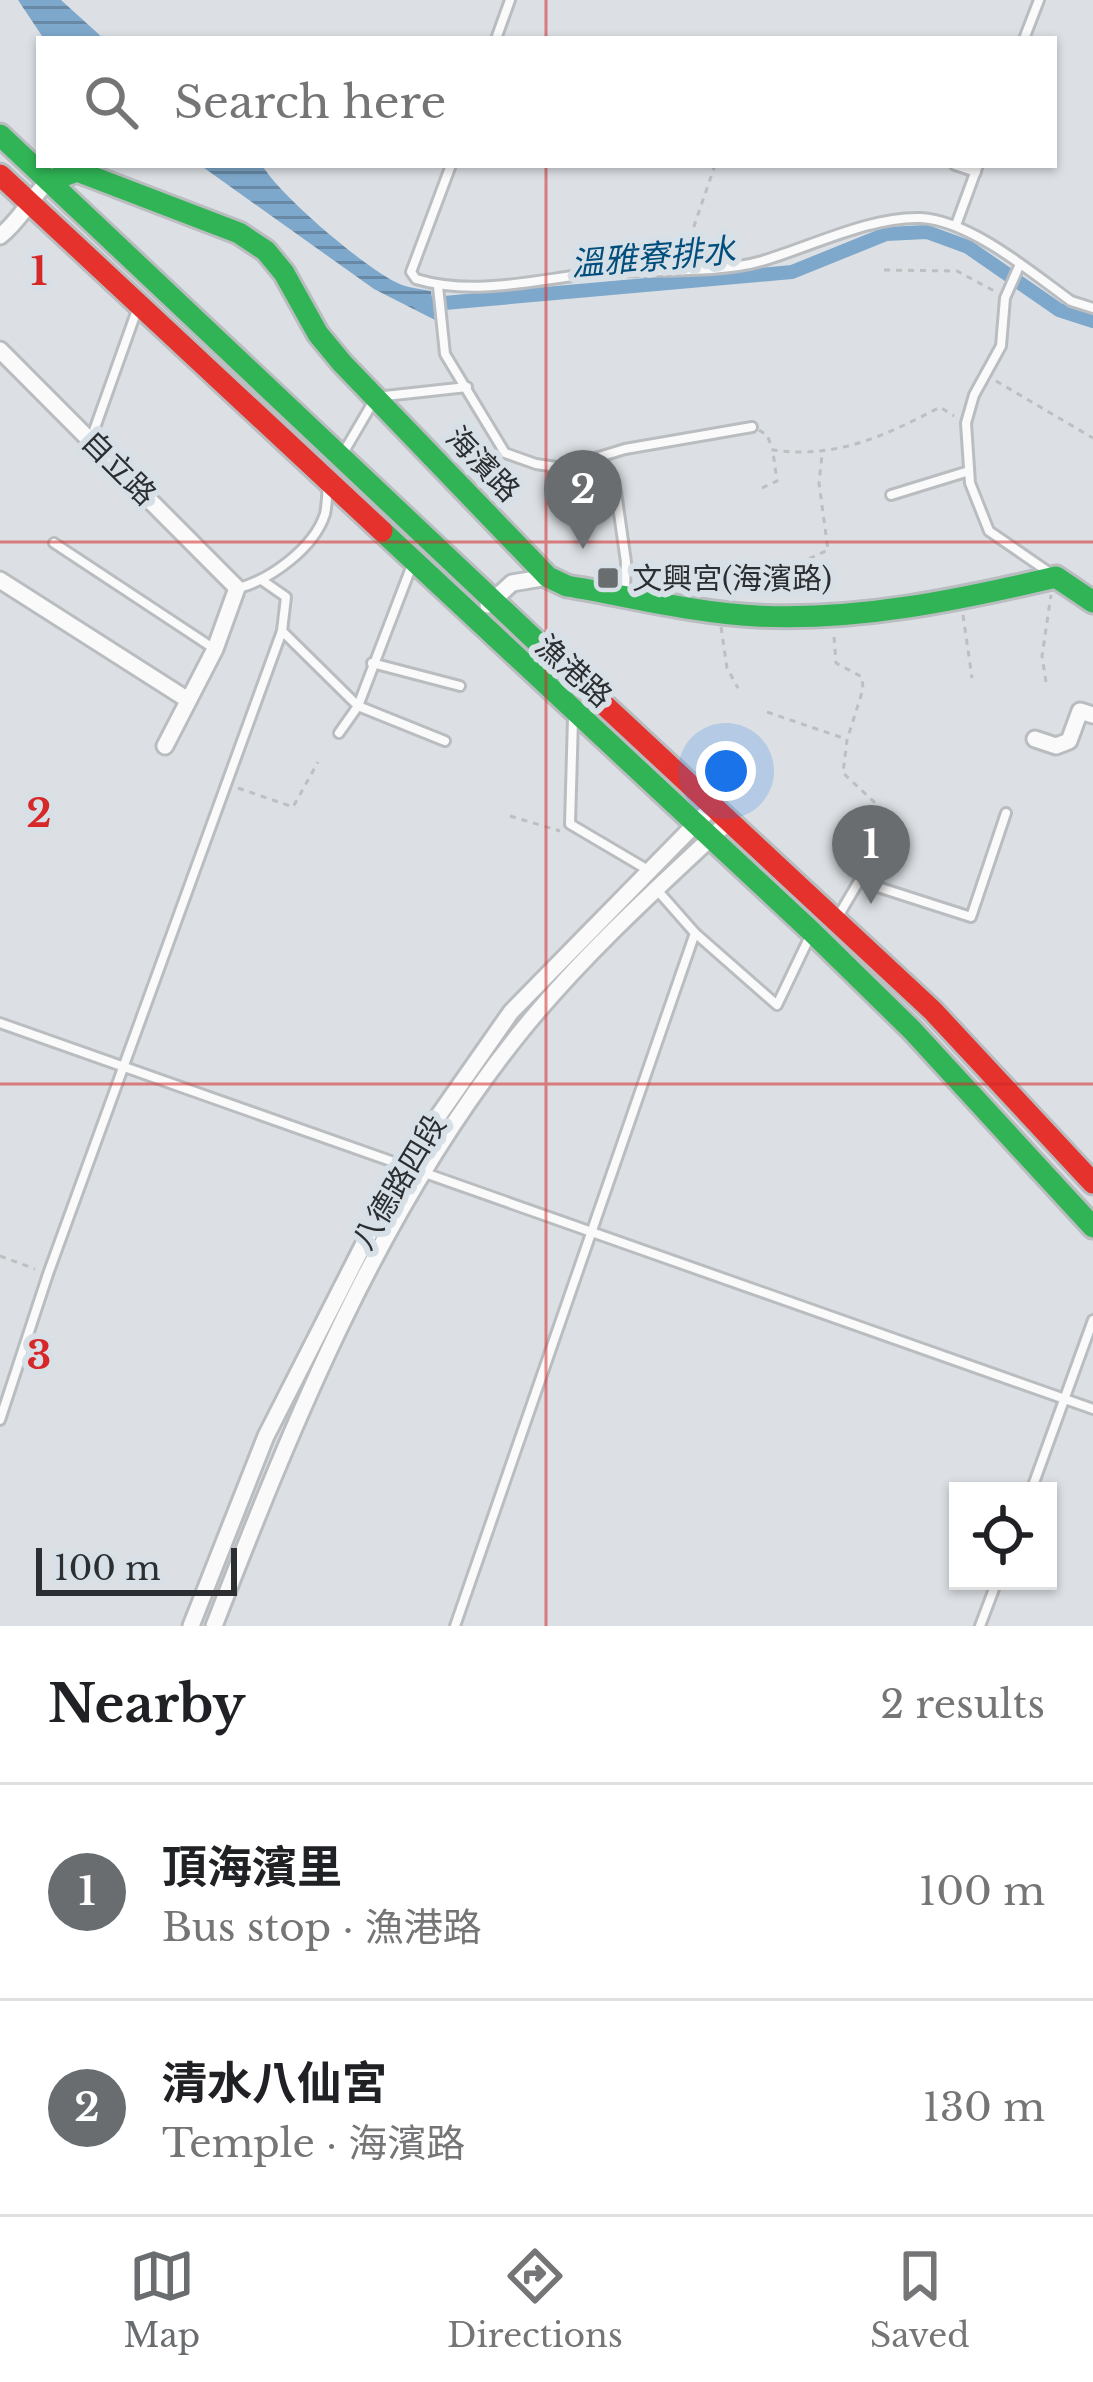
<!DOCTYPE html>
<html lang="en">
<head>
<meta charset="utf-8">
<style>
  body { margin:0; font-family:"Libre Baskerville","Noto Sans TC",serif; background:#f2f2f2; color:#202124 }
  .controls { position:absolute; right:36px; bottom:36px; display:grid; overflow:hidden; border-radius:0px; box-shadow:0 3px 9px #0004 }
  .controls button { width:108px; height:108px; display:grid; place-items:center; padding:0; border:0; border-bottom:3px solid #e0e0e0; background:#fff; color:#202124; font:60px sans-serif }
  .scale { position:absolute; left:36px; bottom:30px; width:201px; box-sizing:border-box; padding-left:12px; border:6px solid #2c2f32; border-top:0; font-size:33px; line-height:42px; white-space:nowrap; color:#2c2f32; -webkit-text-stroke:9px #d8e0e7; paint-order:stroke }
  .you { position:absolute; left:726px; top:771px; width:42px; height:42px; margin:-30px; border:9px solid #fff; border-radius:50%; background:#1a73e8; box-shadow:0 0 0 18px #1a73e833 }
  .badge { display:grid; place-items:center; width:78px; height:78px; border-radius:50%; background:#6a6d70; color:#fff; font-size:39px; font-weight:700 }
  .pin { position:absolute; translate:-50% -99px; filter:drop-shadow(0 3px 6px #0008) }
  .pin::after { content:''; position:absolute; top:63px; width:42px; height:36px; background:inherit; clip-path:polygon(0 0,100% 0,50% 100%) }
  .list { margin:0; padding:0; list-style:none }
  h2 { display:flex; justify-content:space-between; align-items:center; height:156px; margin:0; padding:0 48px; font-size:51px }
  h2 small { font-size:39px; font-weight:400; color:#757577 }
  .list li { display:grid; grid-template-columns:78px 1fr auto; gap:36px; align-items:center; box-sizing:border-box; height:216px; padding:0 48px; border-top:3px solid #e0e0e0 }
  .list b { display:block; font-size:45px; white-space:nowrap }
  .list p { margin:0; font-size:39px; white-space:nowrap; color:#757577 }
  .list em { font-size:39px; font-style:normal; color:#757577 }
  .icon { flex:none; width:66px; height:66px; fill:none; stroke:currentColor; stroke-width:2; stroke-linecap:round; stroke-linejoin:round }
  .map { position:relative; flex:none; width:1093px; height:1626px; overflow:hidden }
  .search { position:absolute; background:#fff; box-shadow:0 3px 9px #0004; left:36px; right:36px; top:36px; height:132px; display:flex; align-items:center; gap:30px; box-sizing:border-box; padding:0 42px; border-radius:0px; color:#757577; font-size:45px }
  .sheet { height:588px; background:#fff }
  nav { display:flex; justify-content:space-around; align-items:center; box-sizing:border-box; height:168px; border-top:3px solid #e0e0e0; background:#fff; font-size:33px; color:#757577 }
  nav a { display:grid; justify-items:center; gap:6px }
  nav .on { color:#6a6d70 }
  .map>svg:first-child { display:block }
  .water { fill:url(#water-rules) }
  .lines { fill:none; stroke-linecap:round; stroke-linejoin:round }
  .canal { stroke:#7ea8cb; stroke-width:14 }
  .lane-casing { stroke:#babdc0; stroke-width:14 }
  .street-casing { stroke:#babdc0; stroke-width:21 }
  .fast-casing { stroke:#babdc0; stroke-width:27 }
  .jam-casing { stroke:#babdc0; stroke-width:27 }
  .path { stroke:#bdbfc0; stroke-width:3; stroke-dasharray:6 6; stroke-linecap:butt }
  .lane { stroke:#fafafb; stroke-width:8 }
  .street { stroke:#fafafb; stroke-width:15 }
  .fast { stroke:#30b455; stroke-width:21 }
  .jam { stroke:#e5322d; stroke-width:21 }
  .grid { fill:none; stroke:#d62828; stroke-width:3; stroke-opacity:0.55 }
  .poi-dot { fill:#6a6d70; stroke:#d8e0e7; stroke-width:4.5 }
  .labels { text-anchor:middle; dominant-baseline:central; stroke-width:12; stroke-linejoin:round; paint-order:stroke }
  .street-label { font-size:30px; fill:#2c2f32; stroke:#d8e0e7 }
  .poi-label { font-size:30px; fill:#2c2f32; stroke:#d8e0e7; text-anchor:start }
  .water-label { font-size:33px; font-style:italic; fill:#014d7b; stroke:#d8e0e7 }
  .grid-label { font-size:39px; text-anchor:middle; font-weight:bold; fill:#d62828; stroke:#d8e0e7; stroke-width:12; stroke-linejoin:round; paint-order:stroke }
</style>
</head>
<body>
<div class="map">
<svg width="1093" height="1626" viewBox="0 0 1093 1626">
  <defs>
    <pattern id="water-rules" width="6" height="5" patternUnits="userSpaceOnUse" patternTransform="scale(3)"><rect width="6" height="5" fill="#7ea8cb"/><path d="M0 2.5h6" fill="none" stroke="#6789a5"/></pattern>
  </defs>
  <rect width="100%" height="100%" fill="#dce0e4"/>
  <g class="water">
    <polygon points="18,0 61,0 104,39 44,39"/>
    <path d="M 200,165 L 262,165 C 279,195 369,272 402,285 C 411,288 422,289 431,291 L 435,320 L 374,289 Z"/>
  </g>
  <g class="lines">
    <polyline class="canal" points="418,302 422,305 792,272 886,234 927,232 968,247 1059,310 1093,321"/>
    <defs>
      <g id="lane">
        <polyline points="496,39 510,0"/>
        <polyline points="1024,39 1039,0"/>
        <path d="M 451,165 L 411,272 L 416,279 C 475,297 538,279 597,273 C 649,268 713,275 762,261 C 810,247 871,216 921,218 C 971,221 1031,272 1071,301 L 1093,308"/>
        <polyline points="955,165 976,172"/>
        <polyline points="956,225 978,165"/>
        <polyline points="1020,264 1005,298 1001,346 974,395 966,423 970,483 989,531 1050,573"/>
        <polyline points="438,286 445,354 505,453 536,464 563,468 589,460 616,492 626,562 625,590"/>
        <polyline points="91,439 138,307"/>
        <polyline points="342,455 376,397 467,387"/>
        <polyline points="589,460 625,449 752,427"/>
        <polyline points="891,495 969,471"/>
        <polyline points="54,543 213,648"/>
        <path d="M 239,588 C 271,579 314,548 325,514 C 327,505 327,494 328,485"/>
        <polyline points="282,631 358,706 445,741"/>
        <polyline points="372,663 460,686"/>
        <polyline points="573,718 570,824 648,870"/>
        <polyline points="339,733 358,706 412,565"/>
        <polyline points="658,891 695,933 777,1005 811,934"/>
        <polyline points="836,920 859,881 971,917 1006,813"/>
        <polyline points="0,1023 1093,1409"/>
        <polyline points="0,1420 48,1274 282,631 286,597 263,581"/>
        <polyline points="1031,1491 1093,1320"/>
        <polyline points="455,1626 695,933"/>
        <polyline points="980,1626 997,1581"/>
      </g>
      <g id="street">
        <path d="M 0,236 C 20,221 30,198 49,181"/>
        <polyline points="0,350 237,588 215,649 165,746"/>
        <polyline points="0,580 188,700"/>
        <polyline points="488,605 512,583 548,577"/>
        <polyline points="1035,739 1056,746 1069,741 1080,711 1093,715"/>
        <polyline points="191,1626 266,1436 404,1165 511,1012 712,807"/>
        <path d="M 214,1626 C 295,1418 381,1204 523,1029 C 584,954 658,887 729,821"/>
      </g>
      <g id="fast">
        <polyline points="0,135 571,674"/>
        <path d="M 49,181 L 77,171 L 239,233 L 266,251 L 284,273 L 318,334 L 342,363 L 548,577 L 567,586 C 629,596 694,613 757,616 C 858,621 958,600 1056,577 L 1093,602"/>
        <polyline points="382,531 812,932 912,1030 1093,1227"/>
      </g>
      <g id="jam">
        <polyline points="0,175 382,531"/>
        <polyline points="571,674 933,1011 1093,1183"/>
      </g>
    </defs>
    <use href="#lane" class="lane-casing"/>
    <use href="#street" class="street-casing"/>
    <use href="#fast" class="fast-casing"/>
    <use href="#jam" class="jam-casing"/>
    <g class="path">
      <polyline points="682,261 715,165"/>
      <polyline points="884,270 957,271 998,293"/>
      <polyline points="996,381 1093,438"/>
      <path d="M 759,430 L 767,435 L 773,450 C 836,459 885,436 940,407 L 954,416"/>
      <polyline points="762,488 777,481 773,452"/>
      <polyline points="733,594 828,550 819,483 822,455"/>
      <polyline points="963,615 972,678"/>
      <polyline points="721,627 727,668 738,688"/>
      <polyline points="834,637 836,663 862,677 863,689 847,740 843,773 885,812 862,873"/>
      <polyline points="1046,682 1042,656 1051,595"/>
      <polyline points="767,712 846,739"/>
      <polyline points="238,788 293,807 318,762"/>
      <polyline points="510,816 560,831"/>
      <polyline points="0,1256 35,1269"/>
    </g>
    <use href="#lane" class="lane"/>
    <use href="#street" class="street"/>
    <use href="#fast" class="fast"/>
    <use href="#jam" class="jam"/>
  </g>
  <path class="grid" d="M 546,0 L 546,39M 546,165 L 546,1626M 0,542 L 1093,542M 0,1084 L 1093,1084"/>
  <rect class="poi-dot" x="596" y="566" width="24" height="24" rx="6"/>
  <g class="labels">
    <g class="street-label">
      <text transform="translate(483 464) rotate(46)">海濱路</text>
      <text transform="translate(119 468) rotate(45)">自立路</text>
      <text transform="translate(574 671) rotate(42)">漁港路</text>
      <text transform="translate(399 1182) rotate(-59)">八德路四段</text>
    </g>
    <g class="poi-label">
      <text x="632" y="578">文興宮(海濱路)</text>
    </g>
    <g class="water-label">
      <text transform="translate(653 257) rotate(-5)">溫雅寮排水</text>
    </g>
  </g>
  <g class="grid-label">
    <text x="39" y="285">1</text>
    <text x="39" y="827">2</text>
    <text x="39" y="1369">3</text>
  </g>
</svg>
<div class="controls">
<button><svg class="icon" aria-label="locate" viewBox="0 0 24 24"><circle cx="12" cy="12" r="6"/><path d="M12 2v4M12 18v4M2 12h4M18 12h4"/></svg></button>
</div>
<div class="scale">100 m</div>
<div class="you"></div>
<div class="pin badge" style="left:871px;top:904px">1</div>
<div class="pin badge" style="left:583px;top:549px">2</div>
<div class="search"><svg class="icon" aria-label="search" viewBox="0 0 24 24"><circle cx="10" cy="10" r="6"/><path d="M15 15l6 6"/></svg>Search here</div>
</div>
<section class="sheet">
<h2>Nearby<small>2 results</small></h2>
<ul class="list">
<li><span class="badge">1</span><div><b>頂海濱里</b><p>Bus stop · 漁港路</p></div><em>100 m</em></li>
<li><span class="badge">2</span><div><b>清水八仙宮</b><p>Temple · 海濱路</p></div><em>130 m</em></li>
</ul>
</section>
<nav>
<a class="on"><svg class="icon" aria-label="map" viewBox="0 0 24 24"><path d="M3 6l6-2 6 2 6-2v14l-6 2-6-2-6 2zM9 4v14M15 6v14"/></svg>Map</a>
<a><svg class="icon" aria-label="directions" viewBox="0 0 24 24"><path d="M12 3l9 9-9 9-9-9zM9 14v-3h6M13 9l2 2-2 2"/></svg>Directions</a>
<a><svg class="icon" aria-label="saved" viewBox="0 0 24 24"><path d="M7 4h10v16l-5-4-5 4z"/></svg>Saved</a>
</nav>
</body>
</html>
